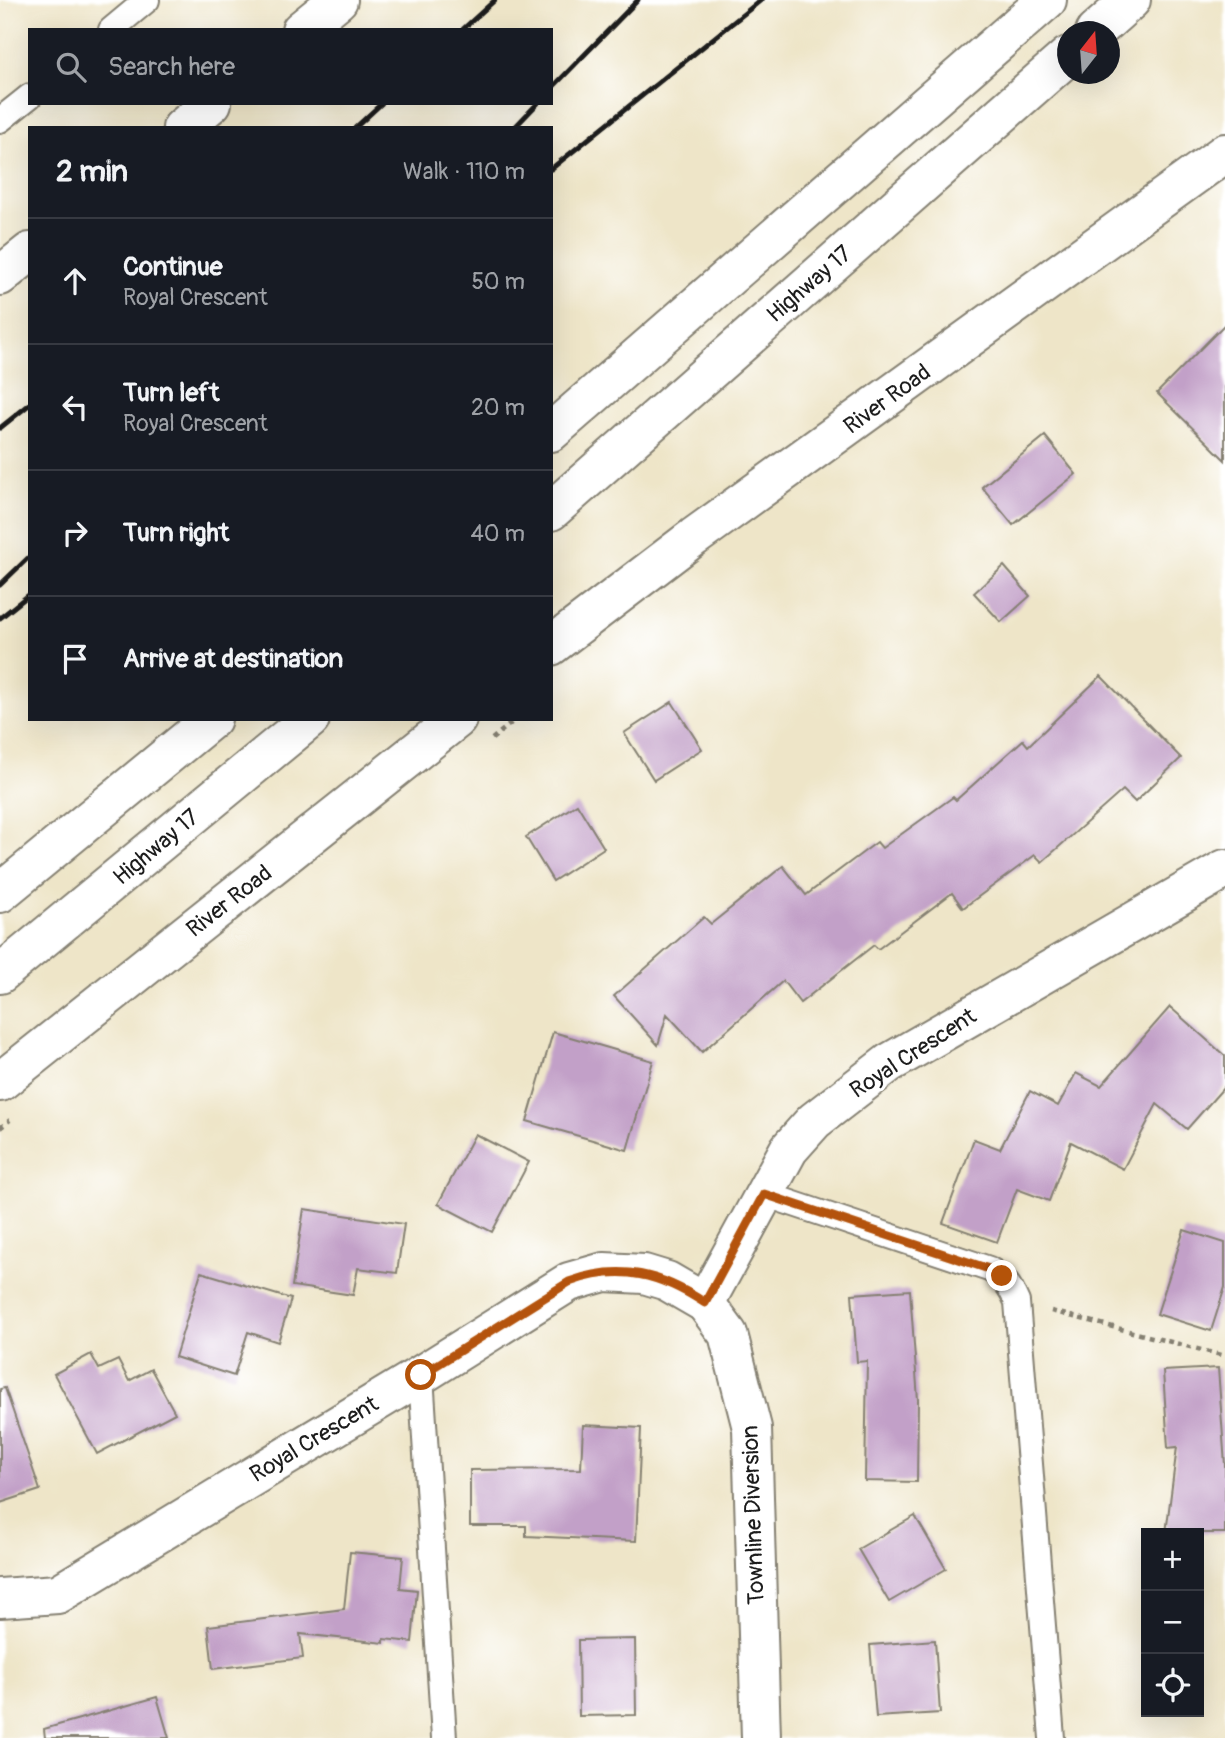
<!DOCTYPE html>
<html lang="en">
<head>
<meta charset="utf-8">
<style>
  body { margin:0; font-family:Pangolin,sans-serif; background:#242831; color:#f1f3f6 }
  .controls { position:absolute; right:21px; bottom:21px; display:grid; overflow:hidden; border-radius:0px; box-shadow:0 7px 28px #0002 }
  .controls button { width:63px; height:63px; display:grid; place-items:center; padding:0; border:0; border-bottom:2px solid #363941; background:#171b24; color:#f1f3f6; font:35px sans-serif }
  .compass { position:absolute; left:1057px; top:21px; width:63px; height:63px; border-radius:50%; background:#171b24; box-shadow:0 7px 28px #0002; rotate:17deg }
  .stop { position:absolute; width:21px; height:21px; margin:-16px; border:5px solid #b45309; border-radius:50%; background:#fff }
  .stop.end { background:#b45309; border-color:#fff; box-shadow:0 2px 7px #0008 }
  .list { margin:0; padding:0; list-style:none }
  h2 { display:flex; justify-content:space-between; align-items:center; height:91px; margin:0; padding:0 28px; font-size:30px }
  h2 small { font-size:23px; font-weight:400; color:#9ea1a6 }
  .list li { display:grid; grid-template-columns:46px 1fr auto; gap:21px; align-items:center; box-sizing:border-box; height:126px; padding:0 28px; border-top:2px solid #363941 }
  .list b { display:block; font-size:26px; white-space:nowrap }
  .list p { margin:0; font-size:23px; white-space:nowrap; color:#9ea1a6 }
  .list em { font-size:23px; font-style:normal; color:#9ea1a6 }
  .icon { flex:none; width:38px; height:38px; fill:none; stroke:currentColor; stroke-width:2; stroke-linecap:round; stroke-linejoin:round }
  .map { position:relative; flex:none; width:1225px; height:1738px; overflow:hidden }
  .search { position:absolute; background:#171b24; box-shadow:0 7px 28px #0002; left:28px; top:28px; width:525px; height:77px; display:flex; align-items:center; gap:18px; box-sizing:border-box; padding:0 24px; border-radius:0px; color:#9ea1a6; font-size:26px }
  .panel { position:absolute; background:#171b24; box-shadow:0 7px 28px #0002; left:28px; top:126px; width:525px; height:595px; border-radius:0px }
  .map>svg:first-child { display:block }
  .building { fill:#c2a0c8 }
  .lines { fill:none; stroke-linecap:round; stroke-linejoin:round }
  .service-casing { stroke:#858072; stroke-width:28 }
  .minor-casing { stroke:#858072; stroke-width:42 }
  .tertiary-casing { stroke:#858072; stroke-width:42 }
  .motorway-casing { stroke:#858072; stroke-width:42 }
  .path { stroke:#858072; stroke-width:4.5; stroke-dasharray:5 5; stroke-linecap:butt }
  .service { stroke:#fff; stroke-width:24 }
  .minor { stroke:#fff; stroke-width:38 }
  .tertiary { stroke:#fff; stroke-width:38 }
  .motorway { stroke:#fff; stroke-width:38 }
  .rail { stroke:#1c1c1c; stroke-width:5 }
  .route { stroke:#b45309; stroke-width:9 }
  .labels { text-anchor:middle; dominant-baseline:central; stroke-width:6; stroke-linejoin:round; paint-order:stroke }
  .street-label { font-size:23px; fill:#1c1c1c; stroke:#fff }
</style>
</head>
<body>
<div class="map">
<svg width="1225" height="1738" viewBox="0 0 1225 1738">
  <rect width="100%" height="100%" fill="#fff"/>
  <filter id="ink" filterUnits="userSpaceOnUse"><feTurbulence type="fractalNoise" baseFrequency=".0143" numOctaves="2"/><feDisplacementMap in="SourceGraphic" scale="14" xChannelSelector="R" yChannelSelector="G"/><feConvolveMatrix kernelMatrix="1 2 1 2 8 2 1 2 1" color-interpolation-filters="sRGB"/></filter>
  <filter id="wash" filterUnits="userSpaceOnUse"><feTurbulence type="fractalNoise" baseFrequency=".00686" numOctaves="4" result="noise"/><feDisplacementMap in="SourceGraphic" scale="28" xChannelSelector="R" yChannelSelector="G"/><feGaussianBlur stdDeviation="1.57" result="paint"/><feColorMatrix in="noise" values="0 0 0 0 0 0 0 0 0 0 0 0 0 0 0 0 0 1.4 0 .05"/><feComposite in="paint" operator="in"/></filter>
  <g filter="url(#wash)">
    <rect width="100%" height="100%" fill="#eee5c8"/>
    <g id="blocks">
      <g class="building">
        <polygon points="1225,324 1225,460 1157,393"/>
        <polygon points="1045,436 1076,474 1013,525 982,487"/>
        <polygon points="1004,566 1030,596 1001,622 974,593"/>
        <polygon points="1101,676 1181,758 1135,802 1123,790 1042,862 1035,855 963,908 952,893 878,949 874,945 800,1003 783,981 702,1052 667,1014 658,1045 614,996 704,917 711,924 783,866 806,895 877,842 882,848 953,797 956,800 1023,740 1028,746"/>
        <polygon points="672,702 702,749 654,780 624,733"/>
        <polygon points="577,804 604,848 553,881 526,837"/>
        <polygon points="1170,1007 1225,1056 1225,1086 1187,1129 1157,1104 1123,1169 1071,1142 1049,1201 1017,1189 997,1242 943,1223 974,1139 1000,1149 1030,1091 1058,1106 1076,1073 1101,1086"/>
        <polygon points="553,1032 653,1061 627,1150 527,1121"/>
        <polygon points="475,1134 529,1162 492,1232 438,1204"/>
        <polygon points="304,1209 404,1224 397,1273 358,1268 353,1295 292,1286"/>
        <polygon points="1184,1230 1225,1243 1225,1287 1211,1331 1157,1314"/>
        <polygon points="201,1272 291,1299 278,1342 248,1332 234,1376 175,1357"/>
        <polygon points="910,1290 918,1400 917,1482 865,1481 867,1361 857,1362 852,1294"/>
        <polygon points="91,1354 99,1369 118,1360 129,1381 151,1369 175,1413 97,1454 54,1374"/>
        <polygon points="1218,1368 1225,1465 1225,1533 1166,1533 1177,1447 1168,1448 1163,1371"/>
        <polygon points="5,1388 40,1490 0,1503 0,1389"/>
        <polygon points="583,1425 641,1428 636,1541 526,1536 526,1526 470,1526 470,1470 581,1469"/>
        <polygon points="915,1516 946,1569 889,1602 858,1549"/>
        <polygon points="350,1552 403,1557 400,1588 417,1590 412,1642 384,1639 384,1643 300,1634 303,1658 213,1669 208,1626 344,1609"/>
        <polygon points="635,1639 636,1715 579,1716 578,1640"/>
        <polygon points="935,1640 940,1713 876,1717 870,1645"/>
        <polygon points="157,1697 169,1738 45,1738 44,1729"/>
      </g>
    </g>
  </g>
  <g filter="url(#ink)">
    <use href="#blocks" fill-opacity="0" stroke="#858072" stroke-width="2"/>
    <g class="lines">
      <defs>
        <g id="service">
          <polyline points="111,30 147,0"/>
          <polyline points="0,120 30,96"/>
          <path d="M 764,1194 L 989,1269 C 1004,1277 1010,1286 1017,1302 L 1052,1738"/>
          <polyline points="421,1375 444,1738"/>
        </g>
        <g id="minor">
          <polyline points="301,30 338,0"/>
          <polyline points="182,128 212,103"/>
          <polyline points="0,276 30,252"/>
          <polyline points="705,1303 728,1334 752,1428 761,1738"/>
          <polyline points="0,1598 58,1594 421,1375 569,1282 604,1272 644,1274 667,1281 705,1303 789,1149 814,1121 889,1063 1225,869"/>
        </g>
        <g id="tertiary">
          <polyline points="551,646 694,537 1225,153"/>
          <polyline points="0,1082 457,719"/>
        </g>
        <g id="motorway">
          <polyline points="1095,32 1131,0"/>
          <polyline points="551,432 1047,0"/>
          <polyline points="551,511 1068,56"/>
          <polyline points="0,893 212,719"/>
          <polyline points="0,974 310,719"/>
        </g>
      </defs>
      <use href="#service" class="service-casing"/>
      <use href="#minor" class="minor-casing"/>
      <use href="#tertiary" class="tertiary-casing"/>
      <use href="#motorway" class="motorway-casing"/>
      <g class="path">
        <polyline points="492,739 516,719"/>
        <polyline points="0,1128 10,1120"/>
        <polyline points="1051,1311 1225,1356"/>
      </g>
      <use href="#service" class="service"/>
      <use href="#minor" class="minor"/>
      <use href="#tertiary" class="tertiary"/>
      <use href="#motorway" class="motorway"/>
      <g class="rail">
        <polyline points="462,30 495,0"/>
        <polyline points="551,89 638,0"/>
        <polyline points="355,128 382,103"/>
        <polyline points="514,128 538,103"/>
        <polyline points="551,169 761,0"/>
        <polyline points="0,428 30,404"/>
        <polyline points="0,585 30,556"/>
        <polyline points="0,618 30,594"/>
      </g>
    </g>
  </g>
  <g class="lines" filter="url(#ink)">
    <path class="route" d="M 421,1375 L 569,1282 C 621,1263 661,1274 705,1303 L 764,1194 L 989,1269 L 1002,1276"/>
  </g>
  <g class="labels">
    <g class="street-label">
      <text transform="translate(809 284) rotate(-41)">Highway 17</text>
      <text transform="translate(887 399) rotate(-36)">River Road</text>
      <text transform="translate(156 847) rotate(-40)">Highway 17</text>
      <text transform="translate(229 901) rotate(-38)">River Road</text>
      <text transform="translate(913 1053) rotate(-33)">Royal Crescent</text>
      <text transform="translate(314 1439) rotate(-31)">Royal Crescent</text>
      <text transform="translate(753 1515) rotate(-92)">Townline Diversion</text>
    </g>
  </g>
</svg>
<div class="controls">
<button>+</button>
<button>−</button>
<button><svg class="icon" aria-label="locate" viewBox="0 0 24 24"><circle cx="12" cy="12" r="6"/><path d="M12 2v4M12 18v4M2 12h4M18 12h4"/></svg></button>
</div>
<svg class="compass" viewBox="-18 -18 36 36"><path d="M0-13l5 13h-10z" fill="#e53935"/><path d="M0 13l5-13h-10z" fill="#9ea1a6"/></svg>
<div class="stop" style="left:421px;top:1375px"></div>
<div class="stop end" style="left:1002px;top:1276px"></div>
<div class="search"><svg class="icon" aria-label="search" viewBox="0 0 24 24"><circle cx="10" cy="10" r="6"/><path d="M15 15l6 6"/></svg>Search here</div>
<section class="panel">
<h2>2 min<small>Walk · 110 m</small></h2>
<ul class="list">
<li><svg class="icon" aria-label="ahead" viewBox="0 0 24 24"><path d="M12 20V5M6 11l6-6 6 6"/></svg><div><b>Continue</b><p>Royal Crescent</p></div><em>50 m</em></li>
<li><svg class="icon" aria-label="left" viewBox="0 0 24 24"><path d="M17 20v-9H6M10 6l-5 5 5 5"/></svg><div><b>Turn left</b><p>Royal Crescent</p></div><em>20 m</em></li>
<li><svg class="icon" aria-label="right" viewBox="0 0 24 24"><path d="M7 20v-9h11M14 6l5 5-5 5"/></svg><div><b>Turn right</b></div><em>40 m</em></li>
<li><svg class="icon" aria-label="arrive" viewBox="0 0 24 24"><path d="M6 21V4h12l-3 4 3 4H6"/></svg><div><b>Arrive at destination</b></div></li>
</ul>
</section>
</div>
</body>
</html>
